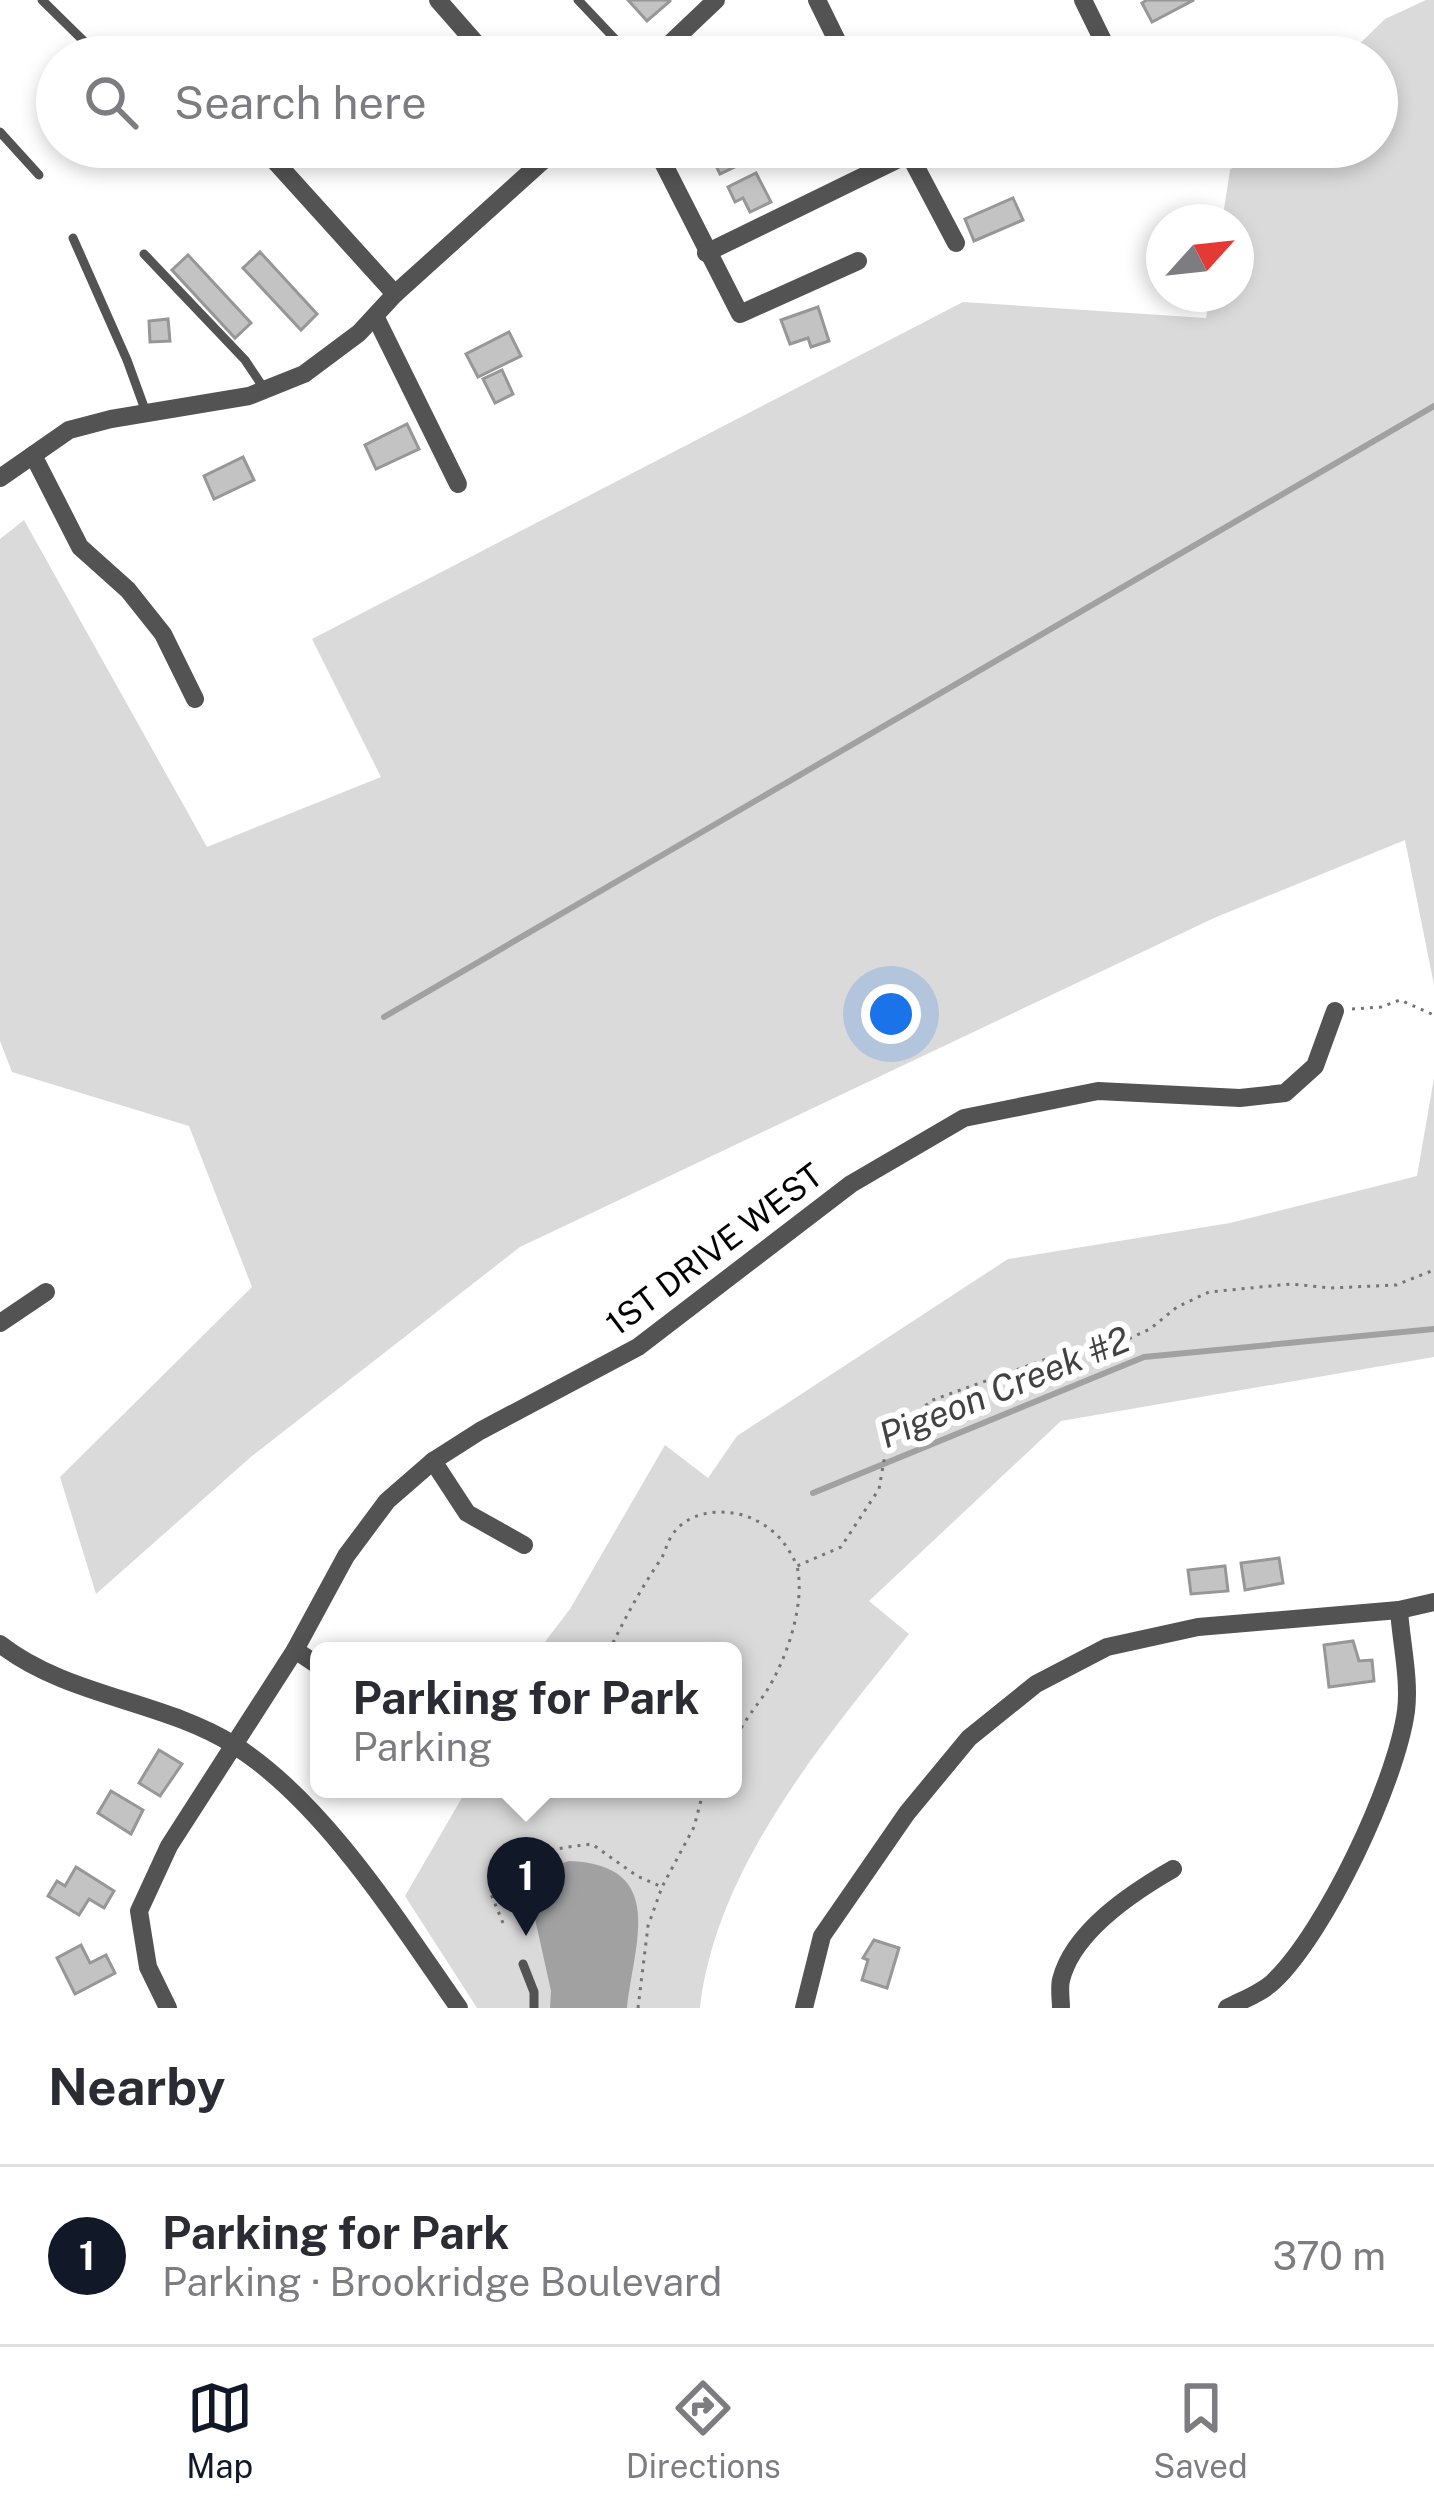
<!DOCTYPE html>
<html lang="en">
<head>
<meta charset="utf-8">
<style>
  body { margin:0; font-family:"Public Sans",sans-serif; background:#f7f7f7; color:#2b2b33 }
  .compass { position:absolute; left:1146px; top:204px; width:108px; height:108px; border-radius:50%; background:#fff; box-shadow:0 6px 18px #0003; rotate:63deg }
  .you { position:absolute; left:891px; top:1014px; width:42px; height:42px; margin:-30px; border:9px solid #fff; border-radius:50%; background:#1a73e8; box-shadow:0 0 0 18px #1a73e833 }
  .badge { display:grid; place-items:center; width:78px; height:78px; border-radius:50%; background:#111827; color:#fff; font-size:39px; font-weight:700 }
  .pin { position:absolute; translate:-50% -99px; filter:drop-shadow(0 3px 6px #0008) }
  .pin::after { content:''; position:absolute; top:63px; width:42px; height:36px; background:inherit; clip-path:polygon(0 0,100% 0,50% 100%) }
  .popup { position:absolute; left:310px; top:1642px; width:432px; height:156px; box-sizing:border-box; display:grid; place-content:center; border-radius:18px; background:#fff; filter:drop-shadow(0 3px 9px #0005); font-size:39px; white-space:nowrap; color:#7c7c81 }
  .popup b { font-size:45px; color:#2b2b33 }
  .popup::after { content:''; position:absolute; left:50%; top:100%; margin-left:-24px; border:24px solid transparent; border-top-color:#fff }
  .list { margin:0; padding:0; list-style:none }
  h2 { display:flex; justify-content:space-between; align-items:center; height:156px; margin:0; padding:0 48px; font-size:51px }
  h2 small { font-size:39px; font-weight:400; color:#7c7c81 }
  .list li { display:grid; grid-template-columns:78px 1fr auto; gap:36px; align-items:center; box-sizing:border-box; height:180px; padding:0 48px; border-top:3px solid #e1e1e2 }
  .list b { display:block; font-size:45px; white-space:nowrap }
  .list p { margin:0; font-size:39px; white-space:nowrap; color:#7c7c81 }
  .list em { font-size:39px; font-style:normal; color:#7c7c81 }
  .icon { flex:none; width:66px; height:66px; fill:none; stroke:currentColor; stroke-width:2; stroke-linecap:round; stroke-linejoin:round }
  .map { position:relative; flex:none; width:1434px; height:2008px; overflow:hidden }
  .search { position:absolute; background:#fff; box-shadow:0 6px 18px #0003; left:36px; right:36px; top:36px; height:132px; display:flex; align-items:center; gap:30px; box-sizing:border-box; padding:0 42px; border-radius:66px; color:#7c7c81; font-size:45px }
  .sheet { height:336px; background:#fff }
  nav { display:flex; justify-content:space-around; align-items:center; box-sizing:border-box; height:168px; border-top:3px solid #e1e1e2; background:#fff; font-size:33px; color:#7c7c81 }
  nav a { display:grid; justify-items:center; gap:6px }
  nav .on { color:#111827 }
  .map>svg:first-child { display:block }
  .green { fill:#dadada }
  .water { fill:#a1a1a1 }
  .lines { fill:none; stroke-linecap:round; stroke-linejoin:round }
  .stream { stroke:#a1a1a1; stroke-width:6 }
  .building { fill:#c3c3c3; stroke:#979797; stroke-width:3 }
  .path { stroke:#757575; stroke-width:3; stroke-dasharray:3 6; stroke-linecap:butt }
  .service { stroke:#535353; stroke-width:9 }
  .minor { stroke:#535353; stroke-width:18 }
  .labels { text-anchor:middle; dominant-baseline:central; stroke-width:12; stroke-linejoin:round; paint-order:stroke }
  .street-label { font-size:33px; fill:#000; stroke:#fff }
  .water-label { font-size:36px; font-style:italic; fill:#424242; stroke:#fff }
</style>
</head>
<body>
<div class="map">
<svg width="1434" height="2008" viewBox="0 0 1434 2008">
  <rect width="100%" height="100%" fill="#fff"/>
  <g class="green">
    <polygon points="1426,0 1434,0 1434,985 1405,840 1214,918 520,1247 252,1456 96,1594 60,1477 252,1287 189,1126 12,1072 0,1041 0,539 24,520 207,847 381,777 312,639 963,302 1206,318 1210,294 1236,294 1236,222 1222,222 1230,170 1254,147 1377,147 1377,57 1346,57 1385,19"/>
    <path d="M 1434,1078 L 1434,1357 L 1061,1421 L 869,1601 L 909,1634 C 824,1740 715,1869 700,2008 L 477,2008 L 405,1896 L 467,1789 L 733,1789 L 733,1651 L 538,1651 L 570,1609 L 665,1445 L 708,1478 L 737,1436 L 1008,1259 L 1230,1223 L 1417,1176 Z"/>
  </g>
  <path class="water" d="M 569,1861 C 668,1865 634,1943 627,2008 L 550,2008 L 551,1991 L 528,1887 L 544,1869 Z"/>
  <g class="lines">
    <g class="stream">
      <polyline points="384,1017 1434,406"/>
      <polyline points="813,1493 1144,1357 1434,1329"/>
    </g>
  </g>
  <g class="building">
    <polygon points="628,0 670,0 670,1 647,21"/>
    <polygon points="1147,0 1194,0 1152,22 1142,3"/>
    <polygon points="707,147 752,147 757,156 720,174"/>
    <polygon points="756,173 771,202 750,212 743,198 735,202 728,187"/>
    <polygon points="1013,198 1023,220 974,241 965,219"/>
    <polygon points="260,252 317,314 301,330 243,268"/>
    <polygon points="188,255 251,323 235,338 172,270"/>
    <polygon points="818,307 829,341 811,347 808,338 790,344 781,320"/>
    <polygon points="168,319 170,341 150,342 149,321"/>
    <polygon points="509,332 521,356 478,377 466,354"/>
    <polygon points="502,370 513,394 495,403 483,379"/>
    <polygon points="407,424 419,449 376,469 365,445"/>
    <polygon points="243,457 254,480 214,499 204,476"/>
    <polygon points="1279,1558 1283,1583 1245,1590 1241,1563"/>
    <polygon points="1225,1566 1228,1591 1191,1594 1188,1570"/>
    <polygon points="1353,1641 1359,1661 1372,1660 1374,1681 1329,1687 1324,1645"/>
    <polygon points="159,1750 182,1764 160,1796 139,1783"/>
    <polygon points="111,1791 143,1810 131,1834 98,1813"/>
    <polygon points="76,1867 114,1891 104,1908 89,1899 79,1915 48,1896 57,1881 65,1886"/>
    <polygon points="874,1940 899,1948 887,1988 862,1980 868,1960 863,1958"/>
    <polygon points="81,1945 90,1963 106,1955 115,1973 75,1994 57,1958"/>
  </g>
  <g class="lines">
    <g class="path">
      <polyline points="1352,1009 1381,1007 1400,1000 1434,1015"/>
      <path d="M 609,1651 C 624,1620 640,1590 659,1562 C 665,1554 666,1545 671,1537 C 686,1511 721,1508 746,1516 C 772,1526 786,1541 797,1566 L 841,1547 L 879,1489 L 886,1449 L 930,1401 L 1063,1353 L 1113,1346 L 1150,1329 L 1177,1307 L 1209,1292 L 1291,1284 L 1331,1288 L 1396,1285 L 1434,1270"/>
      <path d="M 733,1744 C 741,1725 752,1712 764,1695 C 786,1662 806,1604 797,1566"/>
      <path d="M 503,1923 L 491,1894 C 514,1853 549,1849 592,1844 L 637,1876 L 662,1887 L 694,1827 L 704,1789"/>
      <polyline points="638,2008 648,1926 662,1887"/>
    </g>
    <g class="service">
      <polyline points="42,0 100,57"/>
      <polyline points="578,0 632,57"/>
      <polyline points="0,132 39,175"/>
      <polyline points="73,238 127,360 147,415"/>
      <polyline points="144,254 245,360 265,390"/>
      <polyline points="523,1964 534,1992 534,2008"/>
    </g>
    <g class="minor">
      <polyline points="438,0 488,57"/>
      <polyline points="817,0 844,55"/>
      <polyline points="1083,0 1111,57"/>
      <polyline points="656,57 716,0"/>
      <polyline points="262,147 395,294"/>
      <polyline points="655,147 740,314 858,261"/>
      <polyline points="706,253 909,154 956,243"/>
      <polyline points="375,316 458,484"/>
      <polyline points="33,455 80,547 128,590 163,634 195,699"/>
      <polyline points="0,478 69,430 111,419 249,396 304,374 359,333 395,294 558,147"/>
      <polyline points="0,1323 46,1292"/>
      <polyline points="433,1461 467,1513 524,1545"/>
      <path d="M 0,1644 C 68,1697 162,1700 234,1745 C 325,1803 398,1921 459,2008"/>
      <polyline points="295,1650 319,1666"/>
      <polyline points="168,2008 148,1967 139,1911 169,1846 295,1650 346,1556 387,1501 433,1461 480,1431 638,1347 851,1184 964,1118 1098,1091 1240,1098 1285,1093 1315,1066 1335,1011"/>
      <polyline points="804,2008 822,1936 907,1813 969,1738 1036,1684 1107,1647 1198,1627 1399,1610 1434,1602"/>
      <path d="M 1061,2008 C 1061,2000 1059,1988 1061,1980 C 1073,1931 1133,1892 1173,1869"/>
      <path d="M 1227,2008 C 1242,2000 1262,1993 1274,1981 C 1326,1931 1396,1783 1406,1711 C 1410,1679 1401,1642 1399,1610"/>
    </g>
  </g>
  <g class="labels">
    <g class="street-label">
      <text transform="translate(714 1249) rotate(-37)">1ST DRIVE WEST</text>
    </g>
    <g class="water-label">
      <text transform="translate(1004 1387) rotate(-22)">Pigeon Creek #2</text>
    </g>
  </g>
</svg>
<svg class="compass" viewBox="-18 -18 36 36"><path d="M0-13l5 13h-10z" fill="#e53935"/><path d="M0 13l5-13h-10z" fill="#7c7c81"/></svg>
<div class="you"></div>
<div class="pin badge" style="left:526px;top:1936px">1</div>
<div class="popup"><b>Parking for Park</b>Parking</div>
<div class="search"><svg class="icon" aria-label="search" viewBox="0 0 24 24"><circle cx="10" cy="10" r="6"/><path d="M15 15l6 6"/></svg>Search here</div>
</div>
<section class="sheet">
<h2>Nearby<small></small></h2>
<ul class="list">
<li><span class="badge">1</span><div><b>Parking for Park</b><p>Parking · Brookridge Boulevard</p></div><em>370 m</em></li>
</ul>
</section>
<nav>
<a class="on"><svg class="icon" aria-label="map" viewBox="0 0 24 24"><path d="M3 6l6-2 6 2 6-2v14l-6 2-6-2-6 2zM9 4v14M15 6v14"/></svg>Map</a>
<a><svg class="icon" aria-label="directions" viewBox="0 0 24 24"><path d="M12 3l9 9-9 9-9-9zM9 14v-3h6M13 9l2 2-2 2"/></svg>Directions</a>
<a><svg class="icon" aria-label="saved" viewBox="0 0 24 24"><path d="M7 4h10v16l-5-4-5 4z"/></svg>Saved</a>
</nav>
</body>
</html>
